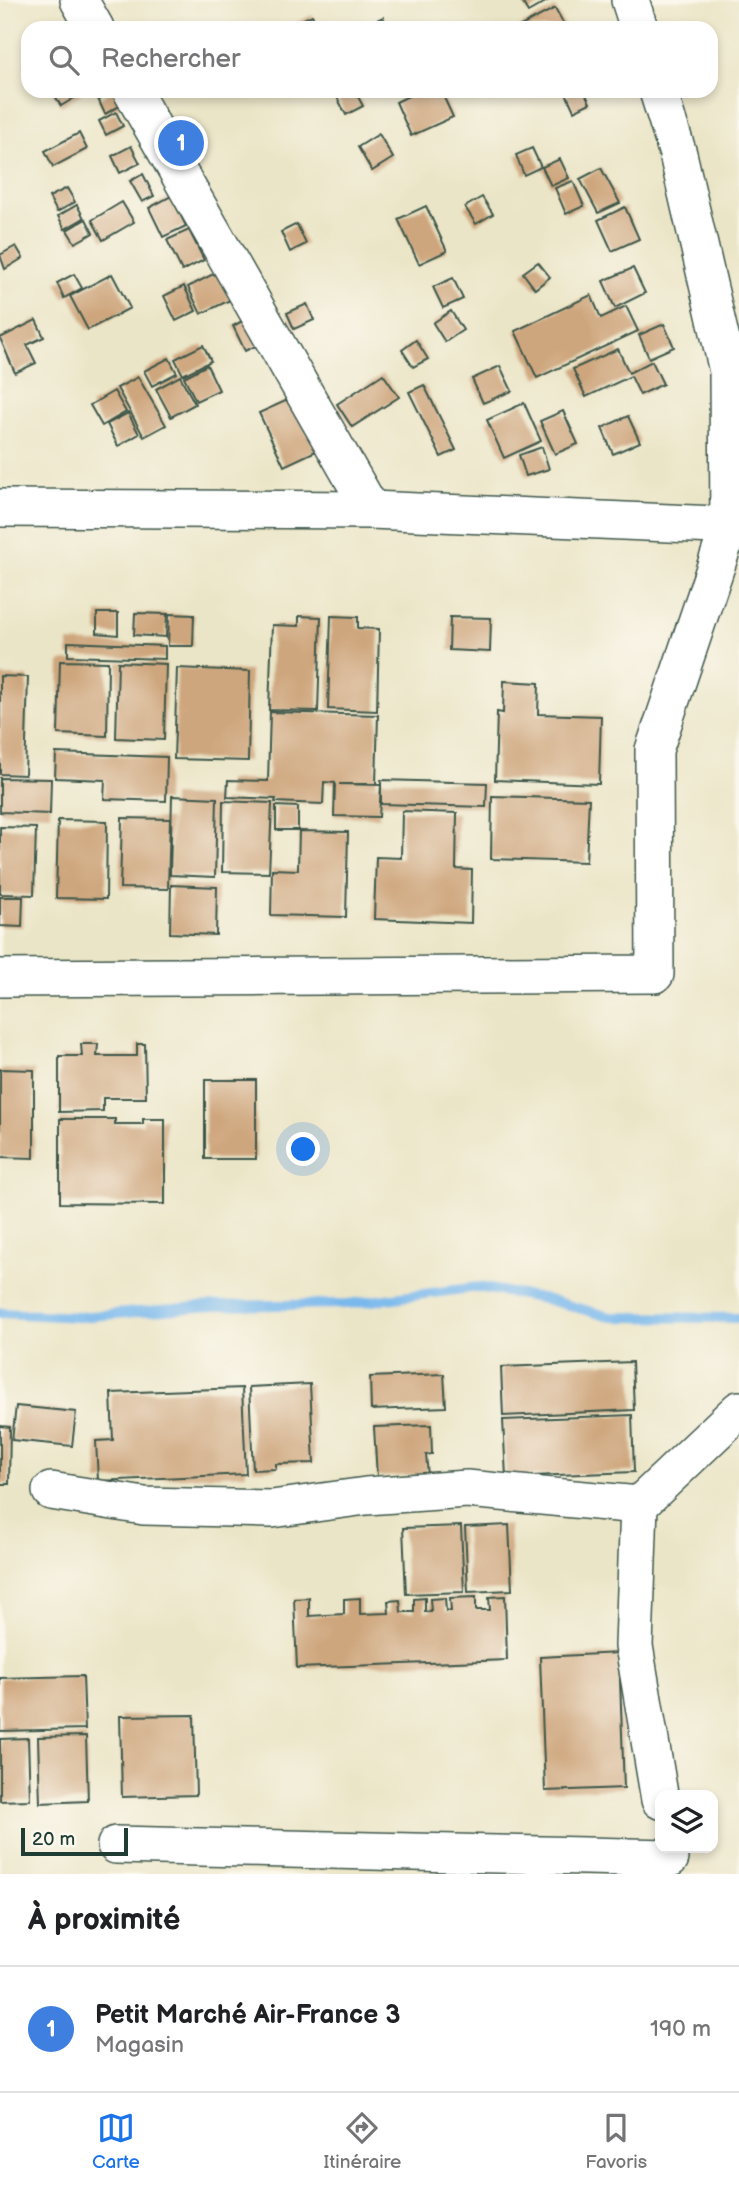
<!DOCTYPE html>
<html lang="fr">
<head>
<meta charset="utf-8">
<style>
  body { margin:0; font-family:"Balsamiq Sans",sans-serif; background:#f2f2f2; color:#202124 }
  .controls { position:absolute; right:21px; bottom:21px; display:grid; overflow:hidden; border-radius:14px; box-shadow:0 4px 10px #0003 }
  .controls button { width:63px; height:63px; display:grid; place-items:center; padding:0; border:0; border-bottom:2px solid #e0e0e0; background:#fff; color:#202124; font:35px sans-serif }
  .scale { position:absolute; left:21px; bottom:18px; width:107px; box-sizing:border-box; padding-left:7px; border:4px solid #1f3d34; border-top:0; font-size:19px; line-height:24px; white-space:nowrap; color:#1f3d34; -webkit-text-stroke:5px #fbf7ec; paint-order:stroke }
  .you { position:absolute; left:304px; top:1150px; width:24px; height:24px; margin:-18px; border:5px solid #fff; border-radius:50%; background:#1a73e8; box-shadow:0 0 0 10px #1a73e833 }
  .badge { display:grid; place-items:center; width:46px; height:46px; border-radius:50%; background:#1a73e8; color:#fff; font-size:23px; font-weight:700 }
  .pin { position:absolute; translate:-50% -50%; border:4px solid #fff; box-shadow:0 2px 7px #0006 }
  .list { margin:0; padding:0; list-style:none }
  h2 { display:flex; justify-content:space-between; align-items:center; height:91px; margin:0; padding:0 28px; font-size:30px }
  h2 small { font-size:23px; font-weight:400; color:#757577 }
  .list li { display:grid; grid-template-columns:46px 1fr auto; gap:21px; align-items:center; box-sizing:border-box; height:126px; padding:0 28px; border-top:2px solid #e0e0e0 }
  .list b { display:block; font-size:26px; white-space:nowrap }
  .list p { margin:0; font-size:23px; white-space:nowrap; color:#757577 }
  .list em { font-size:23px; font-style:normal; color:#757577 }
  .icon { flex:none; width:38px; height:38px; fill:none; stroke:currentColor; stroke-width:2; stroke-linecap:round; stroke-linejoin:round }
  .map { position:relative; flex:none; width:739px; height:1874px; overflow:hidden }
  .search { position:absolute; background:#fff; box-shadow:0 4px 10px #0003; left:21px; right:21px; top:21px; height:77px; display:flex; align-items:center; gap:18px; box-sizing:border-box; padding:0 24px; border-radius:21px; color:#757577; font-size:26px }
  .sheet { height:217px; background:#fff }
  nav { display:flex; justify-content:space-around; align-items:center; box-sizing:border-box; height:98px; border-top:2px solid #e0e0e0; background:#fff; font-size:19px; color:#757577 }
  nav a { display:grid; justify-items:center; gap:4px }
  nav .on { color:#1a73e8 }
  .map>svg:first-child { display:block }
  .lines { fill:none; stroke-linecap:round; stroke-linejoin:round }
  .stream { stroke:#78b8ec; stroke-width:10 }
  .building { fill:#cea67d }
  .minor-casing { stroke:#3e564a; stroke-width:40 }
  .minor { stroke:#fff; stroke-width:37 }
</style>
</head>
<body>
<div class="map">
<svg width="739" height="1874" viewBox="0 0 739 1874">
  <rect width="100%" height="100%" fill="#fbf7ec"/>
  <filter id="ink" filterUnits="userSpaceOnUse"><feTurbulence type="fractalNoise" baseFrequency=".0143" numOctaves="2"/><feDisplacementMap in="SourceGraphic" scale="14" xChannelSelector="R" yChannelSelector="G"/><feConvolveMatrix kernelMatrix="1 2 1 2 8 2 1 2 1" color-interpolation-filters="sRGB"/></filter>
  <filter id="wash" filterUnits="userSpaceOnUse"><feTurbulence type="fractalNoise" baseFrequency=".00686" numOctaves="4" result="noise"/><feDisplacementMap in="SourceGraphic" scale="28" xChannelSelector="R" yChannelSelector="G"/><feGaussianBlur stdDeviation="1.57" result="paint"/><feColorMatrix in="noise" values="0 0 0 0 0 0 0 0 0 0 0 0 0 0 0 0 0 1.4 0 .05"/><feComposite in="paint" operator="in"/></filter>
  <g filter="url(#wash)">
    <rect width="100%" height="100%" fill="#ebe5c7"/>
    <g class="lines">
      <polyline class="stream" points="0,1313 79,1317 211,1306 348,1304 478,1287 545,1299 611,1317 739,1318"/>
    </g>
    <g id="blocks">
      <g class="building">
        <polygon points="521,0 549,0 528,12"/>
        <polygon points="555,8 566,28 517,28"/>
        <polygon points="312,15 318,28 294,28 293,24"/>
        <polygon points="383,17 388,28 360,28"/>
        <polygon points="52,91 79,91 81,94 61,106"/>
        <polygon points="112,91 121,91 127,102 105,114 98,99"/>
        <polygon points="345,91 355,91 363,106 346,115 336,95"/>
        <polygon points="419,91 441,91 453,117 411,136 396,102"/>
        <polygon points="565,91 584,91 590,103 574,111"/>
        <polygon points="116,112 123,126 106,135 99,121"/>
        <polygon points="79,133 87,149 53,167 45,151"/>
        <polygon points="379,134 393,158 372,171 358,147"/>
        <polygon points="131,146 140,163 120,173 112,156"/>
        <polygon points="532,148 541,167 524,175 516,155"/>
        <polygon points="560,159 569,178 551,186 542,167"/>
        <polygon points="601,168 620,203 598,213 580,179"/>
        <polygon points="143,174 154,196 142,202 130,181"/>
        <polygon points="573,181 584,206 566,214 555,188"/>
        <polygon points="67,188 75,202 57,212 49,197"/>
        <polygon points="171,196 186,226 163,237 149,208"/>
        <polygon points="482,197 493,214 476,224 465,207"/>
        <polygon points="122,202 134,222 103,240 92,220"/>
        <polygon points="77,205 84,218 65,229 58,216"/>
        <polygon points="426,206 447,251 419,264 398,219"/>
        <polygon points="625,207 639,239 612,251 598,220"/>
        <polygon points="86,219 93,233 75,243 67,230"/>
        <polygon points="297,224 306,244 290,252 281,232"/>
        <polygon points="189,230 204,260 182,271 167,240"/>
        <polygon points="16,246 23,258 5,269 0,255"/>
        <polygon points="538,262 550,277 535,289 523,273"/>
        <polygon points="633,268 645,293 615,308 603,281"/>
        <polygon points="217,272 230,300 201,314 188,287"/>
        <polygon points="74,274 82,288 64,298 57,283"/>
        <polygon points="112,274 130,308 88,330 70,296"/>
        <polygon points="453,278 463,299 443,308 433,287"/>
        <polygon points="184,286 196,311 176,321 164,296"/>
        <polygon points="591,295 601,318 626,306 638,331 537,378 515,331"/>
        <polygon points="307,304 314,320 294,329 287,313"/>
        <polygon points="451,311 463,330 445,342 433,323"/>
        <polygon points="246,319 258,345 245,351 233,326"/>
        <polygon points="36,320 44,337 27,345 36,363 15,373 0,338"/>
        <polygon points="664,324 674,347 649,358 639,335"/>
        <polygon points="416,340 428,359 413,367 402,350"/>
        <polygon points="203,345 211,361 183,375 175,359"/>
        <polygon points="618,349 629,373 652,361 663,384 640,395 631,376 586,397 573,369"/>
        <polygon points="169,358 177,373 152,386 144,371"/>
        <polygon points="207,365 219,390 196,401 184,377"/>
        <polygon points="500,366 512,391 483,403 472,379"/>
        <polygon points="383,374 399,397 352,427 337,404"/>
        <polygon points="180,376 195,404 171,417 156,389"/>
        <polygon points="138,377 166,425 144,437 117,388"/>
        <polygon points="424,385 456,450 441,457 409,392"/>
        <polygon points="114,391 126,412 102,426 90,405"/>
        <polygon points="292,398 316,451 284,466 259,413"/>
        <polygon points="524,403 541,441 504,458 487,420"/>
        <polygon points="563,411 578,444 555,454 540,421"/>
        <polygon points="128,413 139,434 118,446 107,424"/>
        <polygon points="628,416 640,442 613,454 602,428"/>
        <polygon points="542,447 549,469 526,476 519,455"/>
        <polygon points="97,613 118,613 118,635 97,633"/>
        <polygon points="135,613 167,614 166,637 134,635"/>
        <polygon points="169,614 194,615 193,646 168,646"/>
        <polygon points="299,616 321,617 318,711 269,710 272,625 299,626"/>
        <polygon points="331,616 358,617 358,628 379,629 377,711 328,709"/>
        <polygon points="450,617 491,618 490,652 449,650"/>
        <polygon points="68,642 165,646 165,659 68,656"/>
        <polygon points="60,661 108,662 107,736 58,734"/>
        <polygon points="118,662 166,664 164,740 116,738"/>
        <polygon points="177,668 250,671 248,761 174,759"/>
        <polygon points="0,676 28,677 25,775 0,774"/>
        <polygon points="504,681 539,683 538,714 601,716 599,784 495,780 497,712 503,713"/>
        <polygon points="270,712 378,715 376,784 339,784 381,785 379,817 334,816 335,783 324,782 323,804 275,802 276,799 227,797 228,780 268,781"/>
        <polygon points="56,753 167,757 166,801 104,799 105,780 55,778"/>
        <polygon points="0,778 51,779 50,814 0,812"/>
        <polygon points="381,780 487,783 486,807 381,804"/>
        <polygon points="172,796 217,798 215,877 170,875"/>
        <polygon points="492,796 589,799 586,862 491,859"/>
        <polygon points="223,801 272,803 269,873 222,872"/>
        <polygon points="276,806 298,807 298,830 276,830"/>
        <polygon points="402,811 457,813 456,869 472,870 471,923 374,919 376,857 401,858"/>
        <polygon points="122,818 170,819 168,889 120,888"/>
        <polygon points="58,820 107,821 106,899 56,898"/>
        <polygon points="0,827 36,828 34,895 0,894"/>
        <polygon points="299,831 348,832 346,917 271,915 272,869 298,870"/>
        <polygon points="171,885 217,887 216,935 170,933"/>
        <polygon points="0,897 23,897 22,927 0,926"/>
        <polygon points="81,1044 98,1044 97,1056 137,1056 137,1044 145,1044 146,1098 103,1098 103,1111 59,1112 59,1056 82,1056"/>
        <polygon points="0,1069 34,1070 34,1158 0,1157"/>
        <rect x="205" y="1080" width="51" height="79"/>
        <polygon points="60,1119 115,1119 115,1124 143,1124 143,1119 165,1119 165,1204 60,1203"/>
        <polygon points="632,1362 634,1410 503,1416 501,1367"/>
        <polygon points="444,1374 446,1407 371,1410 370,1377"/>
        <polygon points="310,1384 314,1463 276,1464 276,1469 253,1470 249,1387"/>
        <polygon points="242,1388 246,1474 98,1481 96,1441 113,1440 111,1393"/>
        <polygon points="16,1406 76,1412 72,1446 12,1440"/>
        <polygon points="632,1415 634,1472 506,1477 503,1420"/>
        <polygon points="431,1425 432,1454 426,1455 428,1475 377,1477 374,1427"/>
        <polygon points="0,1426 10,1427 9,1484 0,1484"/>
        <polygon points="509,1525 512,1590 468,1592 465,1527"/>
        <polygon points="461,1526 464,1592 406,1594 403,1528"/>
        <polygon points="505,1596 507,1660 297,1668 294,1599 309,1598 309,1616 344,1614 344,1599 360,1598 360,1614 389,1613 388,1601 400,1600 401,1612 414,1612 414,1599 425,1598 425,1612 431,1611 430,1599 445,1598 446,1611 451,1611 450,1598 476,1597 476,1610 490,1610 489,1597"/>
        <polygon points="619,1653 624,1788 545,1791 540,1657"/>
        <polygon points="83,1676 85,1729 0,1731 0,1678"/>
        <polygon points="194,1715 196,1795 122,1797 120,1716"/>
        <polygon points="86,1736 88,1801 40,1803 38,1737"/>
        <polygon points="28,1738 30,1800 0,1801 0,1739"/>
      </g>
    </g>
  </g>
  <g filter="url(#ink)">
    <use href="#blocks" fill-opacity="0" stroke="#3e564a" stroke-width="2"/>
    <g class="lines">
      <defs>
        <g id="minor">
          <polyline points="79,0 95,28"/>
          <polyline points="630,0 639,28"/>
          <polyline points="132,91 371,510"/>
          <polyline points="0,508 371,510 739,526"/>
          <polyline points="0,978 655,974 654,750 729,527 728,371 678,154 658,91"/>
          <polyline points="51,1491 144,1506 272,1509 366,1496 467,1489 639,1505"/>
          <polyline points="660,1800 634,1646 639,1505 739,1410"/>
          <polyline points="116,1845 670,1858"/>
        </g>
      </defs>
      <use href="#minor" class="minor-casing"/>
      <use href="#minor" class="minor"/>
    </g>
  </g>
</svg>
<div class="controls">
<button><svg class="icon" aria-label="layers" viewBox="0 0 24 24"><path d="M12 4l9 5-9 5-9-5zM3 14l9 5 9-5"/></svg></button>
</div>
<div class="scale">20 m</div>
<div class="you"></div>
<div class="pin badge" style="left:181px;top:143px;background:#3f7fe0">1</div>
<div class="search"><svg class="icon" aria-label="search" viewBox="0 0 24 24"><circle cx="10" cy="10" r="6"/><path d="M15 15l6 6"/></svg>Rechercher</div>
</div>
<section class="sheet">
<h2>À proximité<small></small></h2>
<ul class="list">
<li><span class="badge" style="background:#3f7fe0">1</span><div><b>Petit Marché Air-France 3</b><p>Magasin</p></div><em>190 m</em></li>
</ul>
</section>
<nav>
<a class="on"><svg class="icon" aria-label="map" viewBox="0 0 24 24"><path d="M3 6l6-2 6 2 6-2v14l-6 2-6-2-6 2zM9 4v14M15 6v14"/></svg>Carte</a>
<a><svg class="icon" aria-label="directions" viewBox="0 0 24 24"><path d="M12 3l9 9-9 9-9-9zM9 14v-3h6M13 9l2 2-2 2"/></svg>Itinéraire</a>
<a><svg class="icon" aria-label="saved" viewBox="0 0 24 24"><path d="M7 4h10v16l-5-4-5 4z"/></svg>Favoris</a>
</nav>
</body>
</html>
